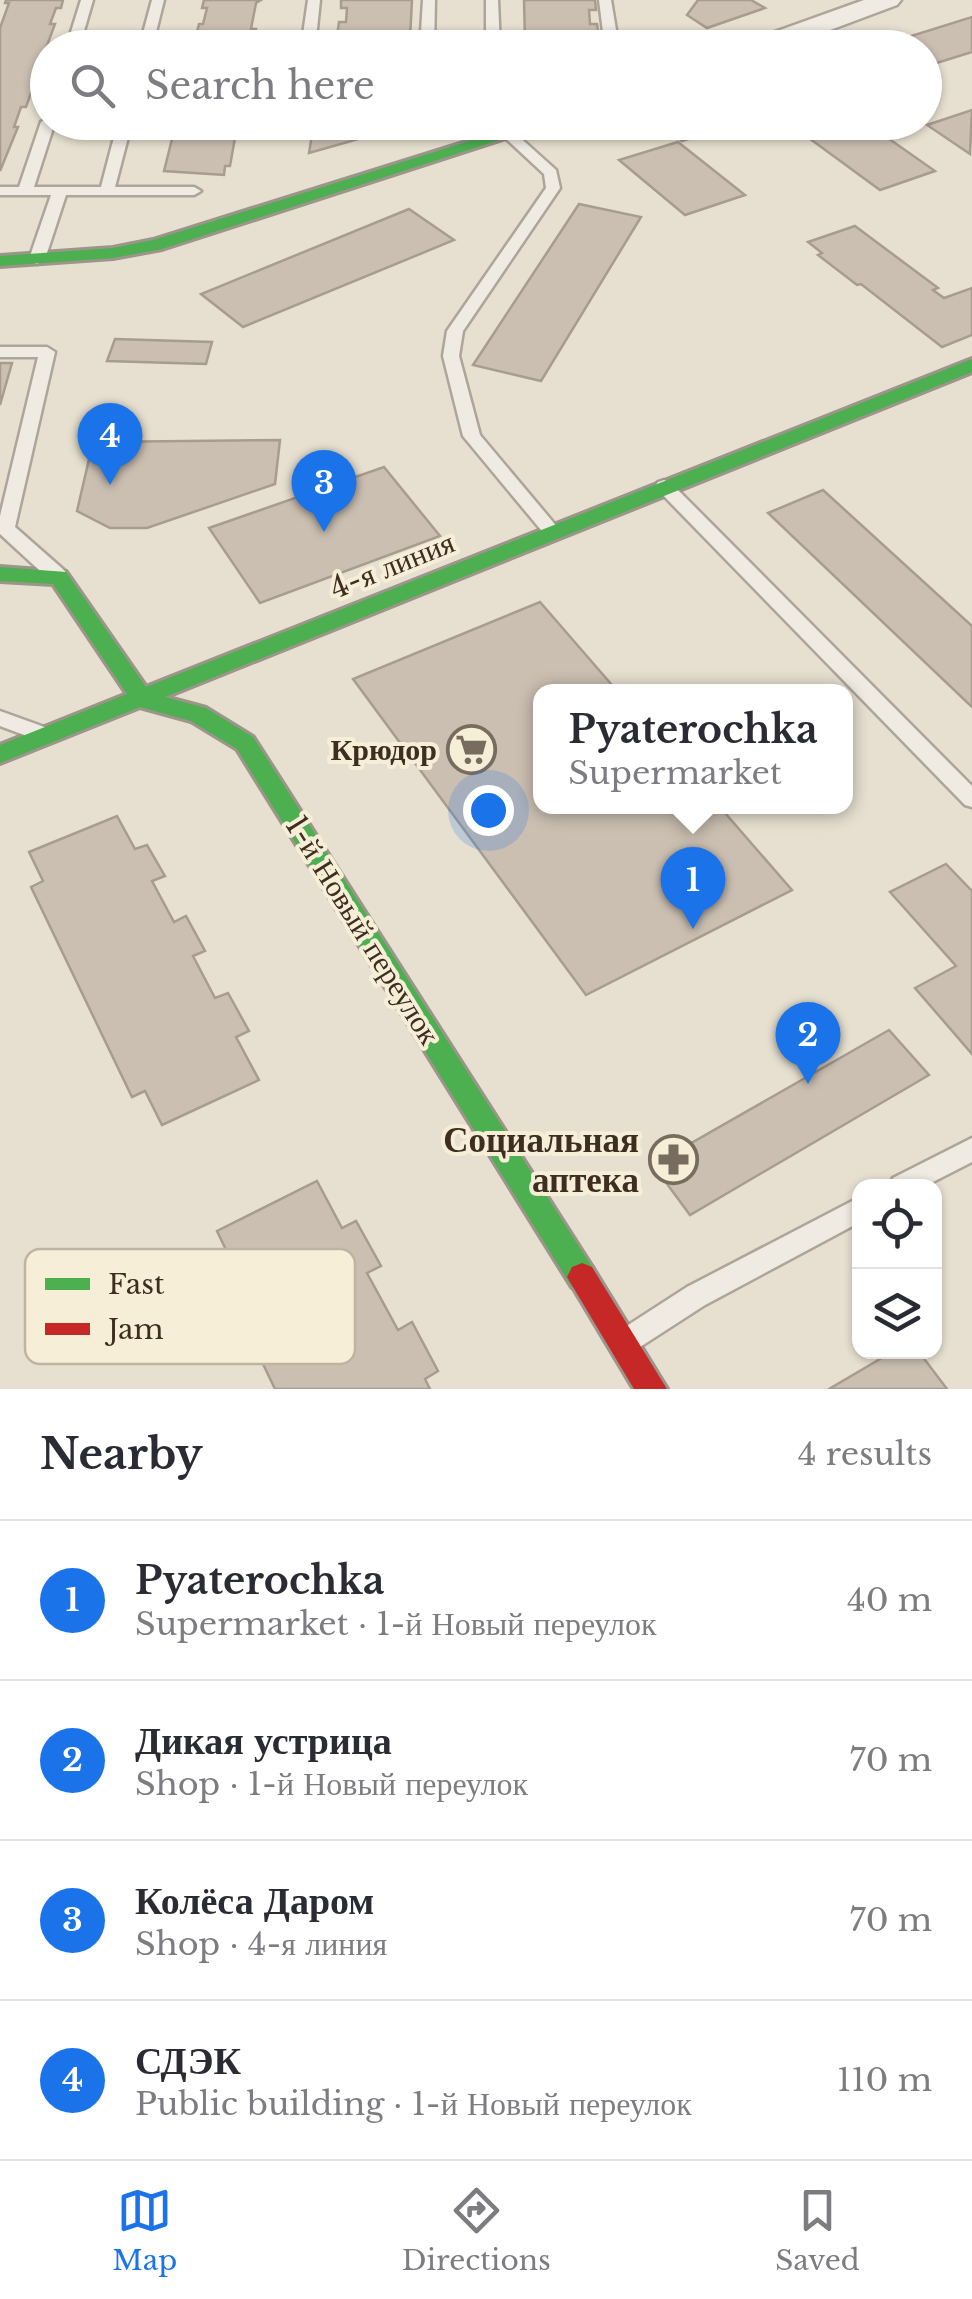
<!DOCTYPE html>
<html lang="en">
<head>
<meta charset="utf-8">
<style>
  body { margin:0; font-family:"Libre Baskerville",serif; background:#f7f7f7; color:#2b2b33 }
  .controls { position:absolute; right:30px; bottom:30px; display:grid; overflow:hidden; border-radius:20px; box-shadow:0 2px 8px #0004 }
  .controls button { width:90px; height:90px; display:grid; place-items:center; padding:0; border:0; border-bottom:2px solid #e1e1e2; background:#fff; color:#2b2b33; font:50px sans-serif }
  .you { position:absolute; left:488px; top:810px; width:35px; height:35px; margin:-25px; border:8px solid #fff; border-radius:50%; background:#1a73e8; box-shadow:0 0 0 15px #1a73e833 }
  .badge { display:grid; place-items:center; width:65px; height:65px; border-radius:50%; background:#1a73e8; color:#fff; font-size:32px; font-weight:700 }
  .pin { position:absolute; translate:-50% -82px; filter:drop-shadow(0 2px 5px #0008) }
  .pin::after { content:''; position:absolute; top:52px; width:35px; height:30px; background:inherit; clip-path:polygon(0 0,100% 0,50% 100%) }
  .popup { position:absolute; left:533px; top:684px; width:320px; height:130px; box-sizing:border-box; display:grid; place-content:center; border-radius:20px; background:#fff; filter:drop-shadow(0 2px 8px #0005); font-size:32px; white-space:nowrap; color:#7c7c81 }
  .popup b { font-size:38px; color:#2b2b33 }
  .popup::after { content:''; position:absolute; left:50%; top:100%; margin-left:-20px; border:20px solid transparent; border-top-color:#fff }
  .list { margin:0; padding:0; list-style:none }
  h2 { display:flex; justify-content:space-between; align-items:center; height:130px; margin:0; padding:0 40px; font-size:42px }
  h2 small { font-size:32px; font-weight:400; color:#7c7c81 }
  .list li { display:grid; grid-template-columns:65px 1fr auto; gap:30px; align-items:center; box-sizing:border-box; height:160px; padding:0 40px; border-top:2px solid #e1e1e2 }
  .list b { display:block; font-size:38px; white-space:nowrap }
  .list p { margin:0; font-size:32px; white-space:nowrap; color:#7c7c81 }
  .list em { font-size:32px; font-style:normal; color:#7c7c81 }
  .icon { flex:none; width:55px; height:55px; fill:none; stroke:currentColor; stroke-width:2; stroke-linecap:round; stroke-linejoin:round }
  .map { position:relative; flex:none; width:972px; height:1389px; overflow:hidden }
  .search { position:absolute; background:#fff; box-shadow:0 2px 8px #0004; left:30px; right:30px; top:30px; height:110px; display:flex; align-items:center; gap:25px; box-sizing:border-box; padding:0 35px; border-radius:55px; color:#7c7c81; font-size:38px }
  .sheet { height:770px; background:#fff }
  nav { display:flex; justify-content:space-around; align-items:center; box-sizing:border-box; height:140px; border-top:2px solid #e1e1e2; background:#fff; font-size:28px; color:#7c7c81 }
  nav a { display:grid; justify-items:center; gap:5px }
  nav .on { color:#1a73e8 }
  .map>svg:first-child { display:block }
  .building { fill:#cbbfb2; stroke:#a89c90; stroke-width:2.5 }
  .lines { fill:none; stroke-linecap:round; stroke-linejoin:round }
  .lane-casing { stroke:#ada599; stroke-width:5 }
  .street-casing { stroke:#ada599; stroke-width:5 }
  .fast-casing { stroke:#9c958a; stroke-width:6 }
  .jam-casing { stroke:#9c958a; stroke-width:6 }
  .lane { fill:#efebe3; fill-rule:evenodd }
  .street { fill:#efebe3; fill-rule:evenodd }
  .fast { fill:#4caf50; fill-rule:evenodd }
  .jam { fill:#c62828; fill-rule:evenodd }
  .labels { text-anchor:middle; dominant-baseline:central; stroke-width:8; stroke-linejoin:round; paint-order:stroke }
  .street-label { font-size:30px; fill:#3d2e20; stroke:#f7eed8 }
  .poi-label { font-size:30px; font-weight:bold; fill:#3d2e20; stroke:#f7eed8; text-anchor:end }
  .near-poi-label { font-size:35px; font-weight:bold; fill:#3d2e20; stroke:#f7eed8; text-anchor:end }
  .key { fill:#f7eed8; stroke:#bfb4a1; stroke-width:2.5 }
  .key-label { font-size:28px; fill:#3d2e20 }
</style>
</head>
<body>
<div class="map">
<svg width="972" height="1389" viewBox="0 0 972 1389">
  <rect width="100%" height="100%" fill="#e7e0d1"/>
  <g class="building">
    <polygon points="6,0 63,0 61,8 56,8 50,24 55,24 41,62 37,62 35,67 40,67 26,107 21,107 14,127 18,127 0,171 0,28 9,3 5,3"/>
    <polygon points="204,0 261,0 256,3 251,29 256,29 252,48 193,48 199,24 203,24 207,8 202,8"/>
    <polygon points="341,0 412,0 410,39 403,39 403,48 343,48 344,36 337,36 339,22 346,22 347,8 341,8"/>
    <polygon points="524,0 595,0 596,10 589,10 590,24 597,24 599,38 592,38 592,48 533,48 532,41 525,41"/>
    <polygon points="698,0 751,0 765,8 707,28 687,15"/>
    <polygon points="972,17 972,52 924,67 924,48 873,48"/>
    <polygon points="972,110 970,154 927,125"/>
    <polygon points="181,122 233,122 232,132 236,132 230,166 225,166 224,175 164,171 175,127"/>
    <polygon points="314,122 418,122 309,153"/>
    <polygon points="659,122 740,122 682,141"/>
    <polygon points="787,122 865,122 935,171 880,190"/>
    <polygon points="678,142 745,195 685,215 619,160"/>
    <polygon points="579,204 641,217 541,381 473,365"/>
    <polygon points="409,209 454,240 243,327 201,294"/>
    <polygon points="855,226 938,288 933,290 944,298 972,288 972,335 942,347 861,284 857,285 818,255 822,253 808,242"/>
    <polygon points="115,339 212,342 206,364 107,361"/>
    <polygon points="0,363 12,363 0,405"/>
    <polygon points="280,440 275,484 147,528 110,528 77,511 93,442"/>
    <polygon points="384,467 440,536 260,603 209,528"/>
    <polygon points="823,490 972,626 972,707 768,513"/>
    <polygon points="540,602 618,692 540,692 540,806 719,806 792,890 586,995 353,679"/>
    <polygon points="117,816 135,849 147,845 165,876 152,881 174,922 186,916 205,951 193,956 215,998 228,993 249,1031 236,1037 259,1080 162,1125 145,1091 132,1097 31,887 43,881 29,852"/>
    <polygon points="946,864 972,891 972,1054 915,988 956,966 890,892"/>
    <polygon points="889,1030 929,1075 690,1215 653,1165"/>
    <polygon points="317,1181 342,1228 356,1221 381,1266 367,1273 398,1330 412,1322 438,1371 425,1379 430,1389 275,1389 223,1281 237,1273 217,1231"/>
    <polygon points="892,1352 919,1352 947,1389 829,1389"/>
  </g>
  <g class="lines">
    <defs>
      <g id="lane">
        <polygon points="81,0 93,0 79,48 66,48"/>
        <polygon points="152,0 164,0 152,48 139,48"/>
        <polygon points="308,0 320,0 315,48 301,48"/>
        <polygon points="423,0 435,0 434,48 420,48"/>
        <polygon points="486,0 498,0 500,48 486,48"/>
        <polygon points="599,0 611,0 619,48 605,48"/>
        <polygon points="48,118 48,122 55,122 34,187 101,187 118,122 132,122 115,187 194,187 201,191 194,195 66,195 45,259 37,264 32,262 29,259 51,195 0,195 0,187 19,187 41,122"/>
        <polygon points="502,122 516,122 516,134 556,170 560,188 463,331 459,356 480,435 558,528 561,532 552,538 546,536 463,436 443,356 447,331 546,188 544,174 502,135"/>
        <polygon points="0,347 47,347 55,352 15,527 65,571 67,576 65,581 51,581 0,534 0,516 38,357 0,357"/>
        <polygon points="664,480 670,482 972,786 972,807 965,805 658,490 655,486 658,482"/>
        <polygon points="0,711 50,729 53,734 50,739 43,742 0,726"/>
        <polygon points="972,1138 972,1162 925,1186 890,1186 893,1178"/>
        <polygon points="860,1197 860,1222 705,1305 640,1347 631,1351 622,1347 618,1338 622,1329 687,1287"/>
      </g>
      <polygon id="street" points="864,0 901,0 897,5 782,48 743,48 747,42"/>
      <g id="fast">
        <polygon points="530,122 555,122 162,249 113,258 0,266 0,256 113,248 153,240"/>
        <polygon points="972,359 972,372 165,697 206,708 253,737 592,1267 597,1277 592,1287 582,1291 572,1287 237,749 191,721 140,707 0,763 0,745 127,694 53,584 0,581 0,567 66,572 146,687"/>
      </g>
      <polygon id="jam" points="582,1263 592,1267 667,1389 634,1389 567,1277 572,1267"/>
    </defs>
    <use href="#lane" class="lane-casing"/>
    <use href="#street" class="street-casing"/>
    <use href="#fast" class="fast-casing"/>
    <use href="#jam" class="jam-casing"/>
    <use href="#lane" class="lane"/>
    <use href="#street" class="street"/>
    <use href="#fast" class="fast"/>
    <use href="#jam" class="jam"/>
  </g>
  <defs>
    <symbol id="supermarket-ring" viewBox="-11 -11 22 22"><circle r="9.5" fill="#f7eed8" stroke="#786c5e" stroke-width="1.5"/><path d="M-6-5.5h2.5l.6 2H6L4.5 2H-2.5L-4.4-4H-6ZM-1.5 3.2a1.3 1.3 0 1 0 .1 0ZM3 3.2a1.3 1.3 0 1 0 .1 0Z" fill="#786c5e"/></symbol>
    <symbol id="pharmacy-ring" viewBox="-11 -11 22 22"><circle r="9.5" fill="#f7eed8" stroke="#786c5e" stroke-width="1.5"/><path d="M-2-6h4v4h4v4h-4v4h-4v-4h-4v-4h4Z" fill="#786c5e"/></symbol>
  </defs>
  <g fill-rule="evenodd">
    <use href="#supermarket-ring" x="444" y="722" width="55" height="55"/>
    <use href="#pharmacy-ring" x="646" y="1132" width="55" height="55"/>
  </g>
  <g class="labels">
    <g class="street-label">
      <text transform="translate(392 565) rotate(-22)">4-я линия</text>
      <text transform="translate(363 930) rotate(58)">1-й Новый переулок</text>
    </g>
    <g class="poi-label">
      <text x="437" y="749">Крюдор</text>
    </g>
    <g class="near-poi-label">
      <text x="639" y="1139">Социальная<tspan x="639" dy="40">аптека</tspan></text>
    </g>
  </g>
  <rect x="25" y="1249" width="330" height="115" rx="15" class="key"/>
  <rect x="45" y="1278" width="45" height="12" fill="#4caf50"/>
  <rect x="45" y="1323" width="45" height="12" fill="#c62828"/>
  <g class="key-label">
    <text x="108" y="1294">Fast</text>
    <text x="108" y="1339">Jam</text>
  </g>
</svg>
<div class="controls">
<button><svg class="icon" aria-label="locate" viewBox="0 0 24 24"><circle cx="12" cy="12" r="6"/><path d="M12 2v4M12 18v4M2 12h4M18 12h4"/></svg></button>
<button><svg class="icon" aria-label="layers" viewBox="0 0 24 24"><path d="M12 4l9 5-9 5-9-5zM3 14l9 5 9-5"/></svg></button>
</div>
<div class="you"></div>
<div class="pin badge" style="left:693px;top:929px">1</div>
<div class="popup"><b>Pyaterochka</b>Supermarket</div>
<div class="pin badge" style="left:808px;top:1084px">2</div>
<div class="pin badge" style="left:324px;top:532px">3</div>
<div class="pin badge" style="left:110px;top:485px">4</div>
<div class="search"><svg class="icon" aria-label="search" viewBox="0 0 24 24"><circle cx="10" cy="10" r="6"/><path d="M15 15l6 6"/></svg>Search here</div>
</div>
<section class="sheet">
<h2>Nearby<small>4 results</small></h2>
<ul class="list">
<li><span class="badge">1</span><div><b>Pyaterochka</b><p>Supermarket · 1-й Новый переулок</p></div><em>40 m</em></li>
<li><span class="badge">2</span><div><b>Дикая устрица</b><p>Shop · 1-й Новый переулок</p></div><em>70 m</em></li>
<li><span class="badge">3</span><div><b>Колёса Даром</b><p>Shop · 4-я линия</p></div><em>70 m</em></li>
<li><span class="badge">4</span><div><b>СДЭК</b><p>Public building · 1-й Новый переулок</p></div><em>110 m</em></li>
</ul>
</section>
<nav>
<a class="on"><svg class="icon" aria-label="map" viewBox="0 0 24 24"><path d="M3 6l6-2 6 2 6-2v14l-6 2-6-2-6 2zM9 4v14M15 6v14"/></svg>Map</a>
<a><svg class="icon" aria-label="directions" viewBox="0 0 24 24"><path d="M12 3l9 9-9 9-9-9zM9 14v-3h6M13 9l2 2-2 2"/></svg>Directions</a>
<a><svg class="icon" aria-label="saved" viewBox="0 0 24 24"><path d="M7 4h10v16l-5-4-5 4z"/></svg>Saved</a>
</nav>
</body>
</html>
